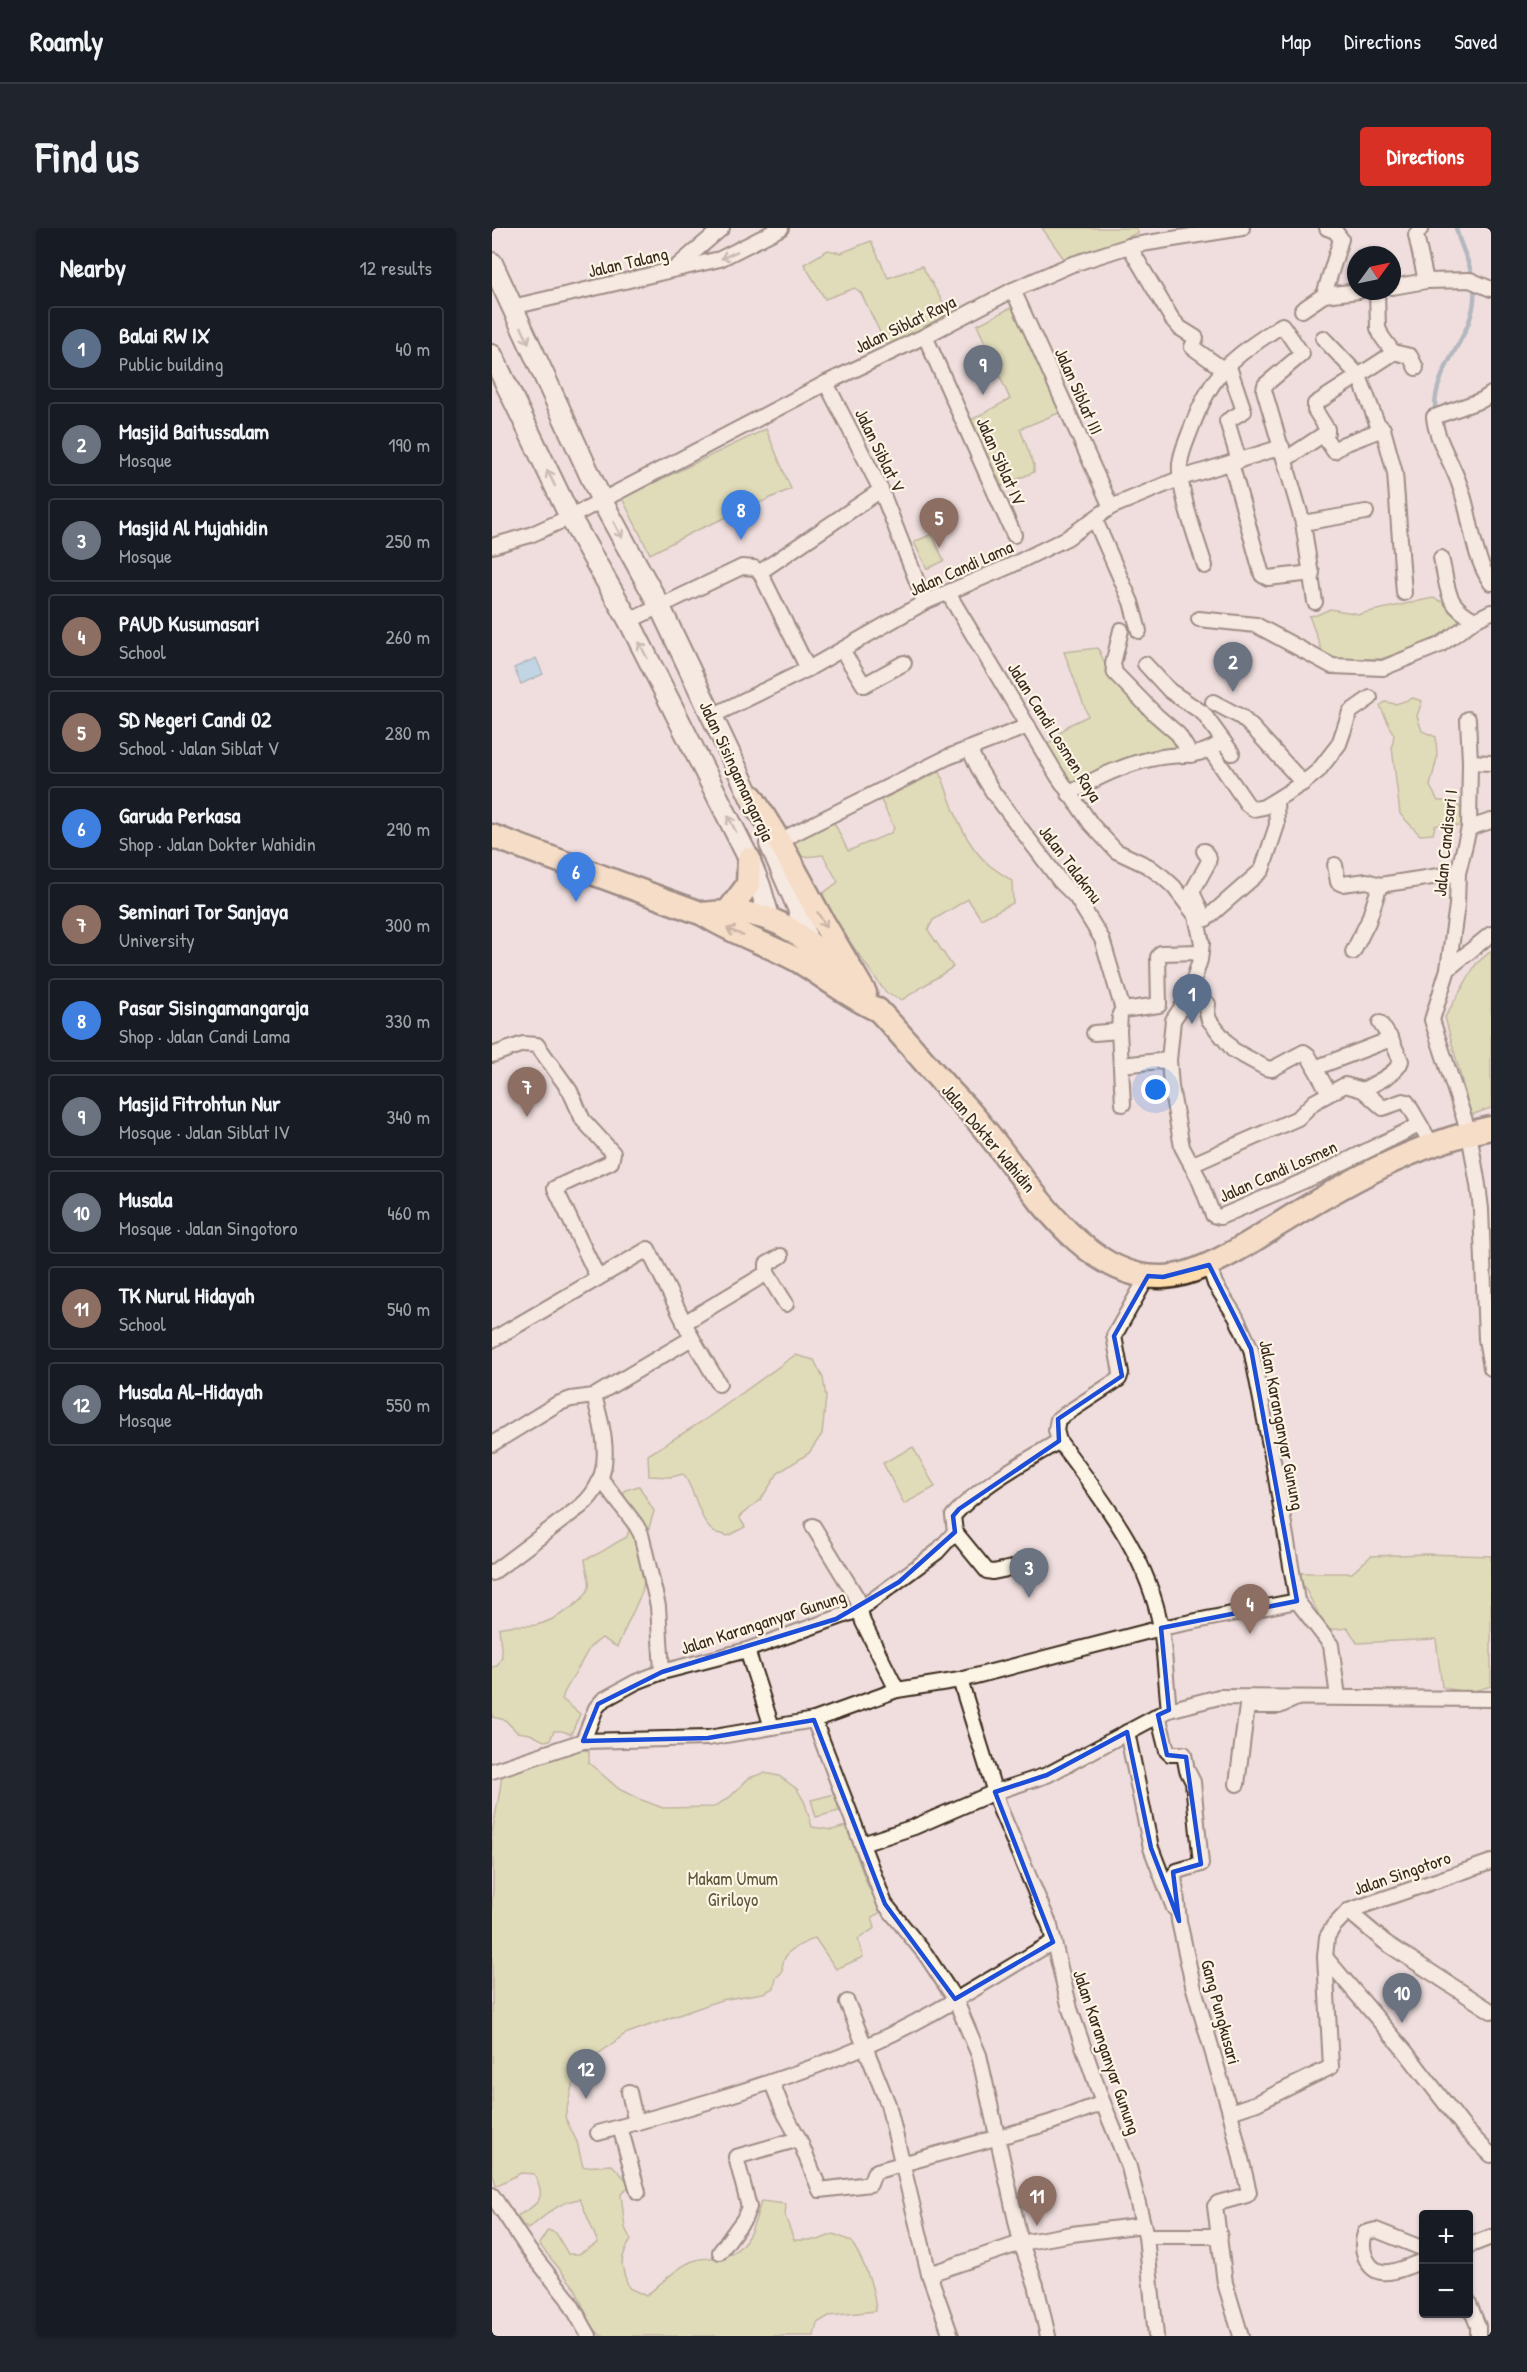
<!DOCTYPE html>
<html lang="en">
<head>
<meta charset="utf-8">
<style>
  body { margin:0; font-family:"Patrick Hand",sans-serif; background:#20242c; color:#f1f3f6 }
  .controls { position:absolute; right:18px; bottom:18px; display:grid; overflow:hidden; border-radius:6px; box-shadow:0 2px 4px #0004 }
  .controls button { width:54px; height:54px; display:grid; place-items:center; padding:0; border:0; border-bottom:2px solid #363941; background:#171b24; color:#f1f3f6; font:30px sans-serif }
  .compass { position:absolute; left:855px; top:18px; width:54px; height:54px; border-radius:50%; background:#171b24; box-shadow:0 2px 4px #0004; rotate:57deg }
  .you { position:absolute; left:664px; top:862px; width:21px; height:21px; margin:-15px; border:4px solid #fff; border-radius:50%; background:#1a73e8; box-shadow:0 0 0 9px #1a73e833 }
  .badge { display:grid; place-items:center; width:39px; height:39px; border-radius:50%; background:#d93025; color:#fff; font-size:20px; font-weight:700 }
  .pin { position:absolute; translate:-50% -50px; filter:drop-shadow(0 2px 3px #0008) }
  .pin::after { content:''; position:absolute; top:32px; width:21px; height:18px; background:inherit; clip-path:polygon(0 0,100% 0,50% 100%) }
  .list { margin:0; padding:0; list-style:none }
  h2 { display:flex; justify-content:space-between; align-items:center; height:78px; margin:0; padding:0 24px; font-size:26px }
  h2 small { font-size:20px; font-weight:400; color:#9ea1a6 }
  .list li { display:grid; grid-template-columns:39px 1fr auto; gap:18px; align-items:center; box-sizing:border-box; height:84px; margin:0 12px 12px; padding:0 12px; border:2px solid #363941; border-radius:6px }
  .list b { display:block; font-size:22px; white-space:nowrap }
  .list p { margin:0; font-size:20px; white-space:nowrap; color:#9ea1a6 }
  .list em { font-size:20px; font-style:normal; color:#9ea1a6 }
  .map { position:relative; flex:none; width:999px; height:2108px; overflow:hidden; border-radius:6px }
  header { display:flex; align-items:center; gap:36px; box-sizing:border-box; height:84px; padding:0 30px; background:#171b24; border-bottom:2px solid #363941 }
  header strong { font-size:28px }
  nav { display:flex; gap:33px; margin-inline-start:auto; font-size:21px }
  .intro { display:flex; align-items:center; justify-content:space-between; box-sizing:border-box; height:144px; padding:0 36px }
  h1 { margin:0; font-size:42px }
  .button { padding:15px 27px; border-radius:6px; background:#d93025; color:#fff; font-size:21px; font-weight:700 }
  main { display:flex; gap:36px; padding:0 36px }
  aside { flex:1; background:#171b24; border-radius:6px; box-shadow:0 2px 4px #0004 }
  .map>svg:first-child { display:block }
  .green { fill:#ccda8d; stroke:#848256; stroke-width:1.5 }
  .water { fill:#89caea; stroke:#6a8a98; stroke-width:1.5 }
  .lines { fill:none; stroke-linecap:round; stroke-linejoin:round }
  .stream { stroke:#6a8a98; stroke-width:4.5 }
  .minor-casing { stroke:#3b2a1e; stroke-width:18 }
  .secondary-casing { stroke:#3b2a1e; stroke-width:24 }
  .trunk-casing { stroke:#3b2a1e; stroke-width:27 }
  .minor { stroke:#fcf5e5; stroke-width:14 }
  .secondary { stroke:#fcf5e5; stroke-width:20 }
  .trunk { stroke:#fddcac; stroke-width:22 }
  .oneway { stroke:#9c9082 }
  .oneway2 { stroke:#9c8365 }
  .marked { fill:none; stroke:#1d4ed8; stroke-width:4.5; stroke-linejoin:round }
  .labels { text-anchor:middle; dominant-baseline:central; stroke-width:4.5; stroke-linejoin:round; paint-order:stroke }
  .street-label { font-size:18px; fill:#3b2a1e; stroke:#fcf5e5 }
  .park-label { font-size:18px; fill:#5f563a; stroke:#fcf5e5 }
</style>
</head>
<body>
<header>
<strong>Roamly</strong>
<nav><a>Map</a><a>Directions</a><a>Saved</a></nav>
</header>
<div class="intro"><h1>Find us</h1><a class="button">Directions</a></div>
<main>
<aside>
<h2>Nearby<small>12 results</small></h2>
<ul class="list">
<li><span class="badge" style="background:#5c6f8a">1</span><div><b>Balai RW IX</b><p>Public building</p></div><em>40 m</em></li>
<li><span class="badge" style="background:#6b7280">2</span><div><b>Masjid Baitussalam</b><p>Mosque</p></div><em>190 m</em></li>
<li><span class="badge" style="background:#6b7280">3</span><div><b>Masjid Al Mujahidin</b><p>Mosque</p></div><em>250 m</em></li>
<li><span class="badge" style="background:#8d6e63">4</span><div><b>PAUD Kusumasari</b><p>School</p></div><em>260 m</em></li>
<li><span class="badge" style="background:#8d6e63">5</span><div><b>SD Negeri Candi 02</b><p>School · Jalan Siblat V</p></div><em>280 m</em></li>
<li><span class="badge" style="background:#3f7fe0">6</span><div><b>Garuda Perkasa</b><p>Shop · Jalan Dokter Wahidin</p></div><em>290 m</em></li>
<li><span class="badge" style="background:#8d6e63">7</span><div><b>Seminari Tor Sanjaya</b><p>University</p></div><em>300 m</em></li>
<li><span class="badge" style="background:#3f7fe0">8</span><div><b>Pasar Sisingamangaraja</b><p>Shop · Jalan Candi Lama</p></div><em>330 m</em></li>
<li><span class="badge" style="background:#6b7280">9</span><div><b>Masjid Fitrohtun Nur</b><p>Mosque · Jalan Siblat IV</p></div><em>340 m</em></li>
<li><span class="badge" style="background:#6b7280">10</span><div><b>Musala</b><p>Mosque · Jalan Singotoro</p></div><em>460 m</em></li>
<li><span class="badge" style="background:#8d6e63">11</span><div><b>TK Nurul Hidayah</b><p>School</p></div><em>540 m</em></li>
<li><span class="badge" style="background:#6b7280">12</span><div><b>Musala Al-Hidayah</b><p>Mosque</p></div><em>550 m</em></li>
</ul>
</aside>
<div class="map">
<svg width="999" height="2108" viewBox="0 0 999 2108">
  <rect width="100%" height="100%" fill="#f0dede"/>
  <filter id="ink" filterUnits="userSpaceOnUse"><feTurbulence type="fractalNoise" baseFrequency=".0167" numOctaves="2"/><feDisplacementMap in="SourceGraphic" scale="12" xChannelSelector="R" yChannelSelector="G"/><feConvolveMatrix kernelMatrix="1 2 1 2 8 2 1 2 1" color-interpolation-filters="sRGB"/></filter>
  <g filter="url(#ink)">
    <g class="green">
      <polygon points="550,0 645,0 646,5 636,9 636,16 572,31"/>
      <polygon points="379,13 396,50 430,38 457,85 396,121 369,65 363,60 333,71 312,36 336,22 349,25"/>
      <polygon points="526,76 569,184 528,201 542,237 542,244 506,260 477,193 518,171 485,97"/>
      <polygon points="274,201 299,261 203,303 158,326 130,270"/>
      <polygon points="440,306 452,333 435,341 422,314"/>
      <polygon points="941,370 958,377 968,393 961,402 950,409 889,431 843,431 832,428 817,388 825,387 838,381 867,386"/>
      <polygon points="606,420 618,447 661,492 679,503 687,525 584,555 575,553 555,517 577,497 596,488 572,424"/>
      <polygon points="921,470 930,473 925,488 930,503 944,509 945,530 938,558 946,573 961,573 971,582 970,599 951,595 943,598 941,606 928,607 908,586 900,519 902,507 888,478 893,474 904,476"/>
      <path d="M 448,543 C 459,575 470,613 496,636 C 503,642 512,647 520,653 L 521,675 L 489,691 L 476,671 L 441,692 L 436,702 L 461,739 L 410,772 L 394,765 L 326,669 L 346,654 L 331,627 L 305,630 L 297,612 L 341,592 L 356,623 L 399,605 L 402,600 L 389,572 Z"/>
      <polygon points="999,723 999,880 979,887 953,789 984,736"/>
      <path d="M 303,1127 L 322,1132 L 331,1150 L 334,1169 L 330,1206 L 317,1225 L 286,1245 L 269,1271 L 247,1289 L 253,1299 L 236,1308 C 232,1306 226,1306 222,1304 C 208,1296 203,1260 191,1246 L 179,1249 L 157,1248 L 156,1227 L 214,1191 Z"/>
      <polygon points="421,1219 443,1259 412,1276 391,1235"/>
      <path d="M 147,1258 L 162,1283 L 152,1317 L 154,1342 L 150,1364 L 125,1419 L 110,1410 L 98,1419 L 72,1465 L 70,1471 L 88,1486 L 79,1506 L 70,1503 L 62,1503 L 58,1512 L 52,1513 L 38,1506 L 25,1504 L 13,1492 L 0,1489 L 0,1439 L 5,1438 L 10,1429 L 7,1400 C 19,1395 31,1399 44,1397 C 59,1394 94,1374 97,1359 C 99,1352 93,1339 93,1331 C 108,1327 120,1316 135,1309 L 138,1297 L 128,1275 L 133,1262 Z"/>
      <polygon points="934,1326 999,1328 999,1458 976,1465 950,1459 944,1411 865,1415 856,1400 835,1402 805,1345 860,1345 879,1328"/>
      <path d="M 86,1521 L 97,1523 L 97,1535 L 127,1561 L 147,1571 L 171,1580 L 222,1579 L 238,1569 L 257,1550 L 272,1545 L 287,1548 L 305,1561 L 313,1575 L 320,1599 L 340,1602 L 354,1598 L 376,1659 L 391,1683 L 380,1689 L 383,1700 L 366,1711 L 371,1729 L 344,1741 L 323,1710 C 305,1719 290,1721 290,1744 L 284,1750 L 282,1760 L 271,1765 L 229,1772 L 133,1806 L 105,1827 L 80,1858 L 73,1889 L 85,1914 L 91,1939 L 120,1937 L 139,1957 L 129,1966 L 133,2000 L 139,2012 C 126,2032 129,2039 137,2060 L 154,2068 C 166,2058 188,2036 204,2032 C 214,2029 226,2031 236,2027 C 257,2019 264,1992 269,1973 L 294,1976 L 293,1988 L 302,2012 L 326,2012 L 342,2006 L 359,2013 C 373,2035 382,2057 384,2083 L 337,2088 L 325,2095 L 322,2108 L 109,2108 L 99,2097 L 83,2060 L 47,2016 L 56,2002 L 64,2005 L 76,2026 L 87,2026 L 106,2015 L 88,1971 C 67,1973 52,1989 36,2001 L 30,1996 L 25,1988 C 48,1976 55,1969 42,1946 L 29,1945 L 4,1958 L 0,1943 L 0,1672 C 3,1650 0,1628 0,1607 C 3,1584 9,1566 10,1542 L 26,1543 Z"/>
      <polygon points="343,1566 347,1583 324,1589 319,1572"/>
    </g>
    <polygon class="water" points="44,430 51,446 29,456 22,440"/>
    <g class="lines">
      <path class="stream" d="M 943,186 C 940,134 987,110 982,57 C 980,37 968,19 964,0"/>
      <defs>
        <g id="minor">
          <polyline points="929,0 924,7 934,53"/>
          <polyline points="637,18 680,91 688,100 704,110 700,119 731,141"/>
          <polyline points="182,41 230,0"/>
          <polyline points="900,59 934,53 978,52 999,61"/>
          <polyline points="521,62 619,279"/>
          <polyline points="832,67 849,11 843,3 835,0"/>
          <polyline points="20,79 228,31 289,0"/>
          <polyline points="810,82 832,67 867,63"/>
          <polyline points="433,108 522,307"/>
          <polyline points="831,110 867,148 885,195 891,201 903,245 912,365"/>
          <polyline points="901,124 918,128 924,140"/>
          <polyline points="736,136 752,183 735,193 747,233"/>
          <polyline points="334,155 389,262 433,374"/>
          <path d="M 999,166 L 990,172 L 942,189 C 944,212 961,236 968,258 C 980,290 979,325 999,355"/>
          <polyline points="832,208 842,223 852,216 891,201"/>
          <polyline points="794,231 835,204 835,201 823,182 823,176 900,126 901,124 890,109 886,100 885,63"/>
          <polyline points="739,235 770,347 776,350 820,345"/>
          <polyline points="603,292 639,374 647,403"/>
          <polyline points="811,295 874,284"/>
          <polyline points="0,318 38,307 78,289 334,155 433,108 521,62 578,37 637,18 750,0"/>
          <path d="M 949,330 C 957,361 952,376 983,392"/>
          <path d="M 713,338 C 705,312 686,262 688,236 C 689,224 695,212 699,201 C 721,142 739,131 790,97 L 810,126 L 773,157 L 772,162 L 811,295 L 823,374"/>
          <polyline points="268,344 389,262"/>
          <polyline points="456,365 565,547 599,596 624,623 656,638 671,649 682,659 704,688 710,715 708,732 696,770 681,792 677,832 679,859 690,919 706,949 721,987 728,989 828,946 927,897"/>
          <polyline points="707,391 764,397 840,438 891,440 948,417 983,392 999,384"/>
          <polyline points="137,393 250,339 262,340 268,344 316,441"/>
          <polyline points="629,402 621,436 623,445 664,487 686,506 699,527"/>
          <polyline points="350,422 372,457 412,435"/>
          <polyline points="653,436 678,463 711,485 740,525"/>
          <polyline points="721,474 749,489 761,500 811,555"/>
          <polyline points="220,488 316,441 433,374 518,338 575,310 619,279 689,250 790,219"/>
          <polyline points="477,521 487,541 501,564 568,653 584,669 610,711 631,782"/>
          <polyline points="719,523 755,576 762,581 772,579 811,555 826,543 847,516 858,484 878,470"/>
          <polyline points="978,534 999,535"/>
          <path d="M 577,566 C 602,551 630,537 659,531 C 687,524 705,533 731,513"/>
          <polyline points="977,600 999,593"/>
          <polyline points="287,613 456,529 536,498"/>
          <polyline points="843,637 846,654 850,656 875,653 888,657"/>
          <polyline points="708,681 700,664 716,635 717,630 712,623"/>
          <polyline points="714,691 770,642 785,597 784,574"/>
          <polyline points="999,706 956,741 940,792 977,905 986,957 989,981 994,1111 999,1140"/>
          <polyline points="861,724 876,694 888,657 966,645"/>
          <polyline points="956,741 965,677 966,645 977,600 978,534 976,491"/>
          <polyline points="716,776 715,784 717,792 741,822 774,840 780,841 812,824 816,827 837,865"/>
          <polyline points="602,805 627,803"/>
          <polyline points="0,827 31,816 45,817 78,863 91,892 121,925 119,934 63,960 106,1050"/>
          <polyline points="629,837 677,832"/>
          <polyline points="823,840 899,811"/>
          <polyline points="871,862 891,880 911,873 915,874 940,917"/>
          <polyline points="631,876 627,803 628,786 631,782 667,777 666,729 669,725 709,724"/>
          <path d="M 699,937 L 806,890 L 822,874 L 853,857 L 871,862 C 883,855 905,846 909,833 L 899,811 L 888,795"/>
          <polyline points="717,1037 723,1056 744,1089 759,1121 782,1238 805,1373 839,1417 846,1469"/>
          <polyline points="275,1045 275,1036 289,1028"/>
          <path d="M 656,1048 L 622,1108 L 629,1145 L 627,1151 L 566,1191 L 564,1202 L 567,1213 C 609,1270 656,1327 669,1400 C 673,1427 674,1455 677,1482"/>
          <polyline points="192,1095 275,1045 294,1076"/>
          <polyline points="200,1110 227,1156"/>
          <polyline points="0,1112 156,1021 200,1110 102,1168 79,1171 65,1176 0,1216"/>
          <polyline points="109,1251 144,1297 149,1306 166,1378 170,1444"/>
          <polyline points="321,1298 365,1370 371,1394 405,1462"/>
          <polyline points="463,1304 495,1343 501,1344 525,1339"/>
          <path d="M 0,1345 L 89,1278 C 124,1248 113,1207 102,1168"/>
          <polyline points="255,1422 280,1499"/>
          <polyline points="468,1452 508,1581 558,1698 578,1781 611,1875 637,1939 654,2008 664,2108"/>
          <polyline points="666,1487 675,1523 678,1526 692,1526 695,1542 701,1554 709,1636 685,1643 682,1647 687,1693 701,1757 738,1884 757,1964 755,1967 726,1975 723,1978 733,2055 749,2108"/>
          <polyline points="322,1492 393,1676 434,1727 463,1771 487,1827 529,2015 544,2057 556,2108"/>
          <polyline points="635,1504 659,1620 682,1680"/>
          <path d="M 91,1513 L 104,1480 L 111,1472 L 144,1454 L 170,1444 L 255,1422 L 367,1382 L 445,1324 L 463,1304 L 461,1288 C 488,1257 533,1234 567,1213"/>
          <polyline points="0,1543 91,1513 216,1510 322,1492 405,1462 468,1452 669,1400 805,1373"/>
          <polyline points="745,1556 755,1478 787,1478 805,1470"/>
          <polyline points="370,1616 422,1599 503,1564 555,1547 677,1482 727,1469 999,1471"/>
          <polyline points="856,1683 894,1715 999,1783"/>
          <polyline points="833,1729 913,1823 974,1902 999,1927"/>
          <polyline points="355,1774 396,1876 437,2046 459,2108"/>
          <polyline points="280,1855 291,1882 307,1911 328,1962 378,1956 382,1945 385,1943 557,1895 611,1875"/>
          <polyline points="137,1864 144,1895"/>
          <polyline points="738,1884 765,1875 839,1839 833,1729 835,1709 841,1699 856,1683 999,1634"/>
          <polyline points="128,1899 146,1964"/>
          <path d="M 106,1905 C 197,1880 287,1855 374,1818 C 439,1790 500,1749 561,1714"/>
          <polyline points="0,1967 36,2021 76,2071 97,2108"/>
          <polyline points="654,2008 728,2008"/>
          <polyline points="976,2018 999,2009"/>
          <path d="M 932,2021 L 884,2002 L 873,2005 C 870,2014 870,2020 873,2028 C 884,2057 908,2040 932,2033"/>
          <polyline points="228,2024 252,1991 257,1979 244,1929 307,1911"/>
          <polyline points="437,2046 529,2015 580,2006 651,1997"/>
          <polyline points="976,2073 986,2098 986,2108"/>
        </g>
        <g id="secondary">
          <polyline points="0,35 110,273 167,377 265,583"/>
          <polyline points="0,127 78,289 137,393 257,631 268,658 277,689"/>
          <polyline points="278,616 306,680 315,712"/>
        </g>
        <g id="trunk">
          <polyline points="260,569 287,613 330,692 373,765"/>
          <path d="M 0,608 L 211,686 C 240,705 273,715 303,731 C 331,747 356,769 386,782 C 408,805 428,829 449,853 C 462,868 477,881 489,897 C 535,951 589,1051 670,1049 C 704,1049 753,1018 781,1000 C 848,958 921,916 999,900"/>
          <polyline points="237,682 256,657 257,631"/>
          <path d="M 211,686 C 281,676 308,706 357,750"/>
        </g>
      </defs>
      <use href="#minor" class="minor-casing"/>
      <use href="#secondary" class="secondary-casing"/>
      <use href="#trunk" class="trunk-casing"/>
      <use href="#minor" class="minor"/>
      <use href="#secondary" class="secondary"/>
      <use href="#trunk" class="trunk"/>
    </g>
    <defs><path id="oneway-shaft" d="M-6 0H5M1.5-3L5.5 0L1.5 3" fill="none" stroke-width="1.6" stroke-linecap="round" stroke-linejoin="round" transform="scale(1.5)"/></defs>
    <g class="oneway">
      <use href="#oneway-shaft" transform="translate(237 27) rotate(156)"/>
      <use href="#oneway-shaft" transform="translate(33 107) rotate(65)"/>
      <use href="#oneway-shaft" transform="translate(59 250) rotate(-116)"/>
      <use href="#oneway-shaft" transform="translate(126 302) rotate(61)"/>
      <use href="#oneway-shaft" transform="translate(151 422) rotate(-117)"/>
      <use href="#oneway-shaft" transform="translate(240 596) rotate(-117)"/>
    </g>
    <g class="oneway2">
      <use href="#oneway-shaft" transform="translate(330 692) rotate(60)"/>
      <use href="#oneway-shaft" transform="translate(243 704) rotate(-156)"/>
    </g>
  </g>
  <path d="M0 0H999V2108H0ZM 717,1037 L 759,1121 L 805,1373 L 669,1400 L 677,1482 L 666,1487 L 675,1527 L 694,1529 L 709,1636 L 681,1644 L 687,1693 L 659,1620 L 635,1504 L 555,1547 L 503,1564 L 561,1714 L 463,1771 L 393,1676 L 322,1492 L 216,1510 L 91,1513 L 106,1476 L 170,1444 L 344,1391 L 407,1354 L 463,1304 L 461,1288 L 467,1281 L 567,1213 L 566,1191 L 630,1148 L 622,1108 L 656,1048 L 671,1049 Z" fill="#f0dede" fill-opacity=".55" fill-rule="evenodd"/>
  <path class="marked" d="M 717,1037 L 759,1121 L 805,1373 L 669,1400 L 677,1482 L 666,1487 L 675,1527 L 694,1529 L 709,1636 L 681,1644 L 687,1693 L 659,1620 L 635,1504 L 555,1547 L 503,1564 L 561,1714 L 463,1771 L 393,1676 L 322,1492 L 216,1510 L 91,1513 L 106,1476 L 170,1444 L 344,1391 L 407,1354 L 463,1304 L 461,1288 L 467,1281 L 567,1213 L 566,1191 L 630,1148 L 622,1108 L 656,1048 L 671,1049 Z"/>
  <g class="labels">
    <g class="street-label">
      <text transform="translate(136 34) rotate(-13)">Jalan Talang</text>
      <text transform="translate(413 96) rotate(-26)">Jalan Siblat Raya</text>
      <text transform="translate(587 163) rotate(66)">Jalan Siblat III</text>
      <text transform="translate(388 222) rotate(64)">Jalan Siblat V</text>
      <text transform="translate(509 233) rotate(66)">Jalan Siblat IV</text>
      <text transform="translate(469 340) rotate(-24)">Jalan Candi Lama</text>
      <text transform="translate(563 504) rotate(58)">Jalan Candi Losmen Raya</text>
      <text transform="translate(245 543) rotate(65)">Jalan Sisingamangaraja</text>
      <text transform="translate(953 615) rotate(-84)">Jalan Candisari I</text>
      <text transform="translate(579 636) rotate(53)">Jalan Talakmu</text>
      <text transform="translate(497 910) rotate(50)">Jalan Dokter Wahidin</text>
      <text transform="translate(786 943) rotate(-24)">Jalan Candi Losmen</text>
      <text transform="translate(790 1197) rotate(79)">Jalan Karanganyar Gunung</text>
      <text transform="translate(271 1394) rotate(-18)">Jalan Karanganyar Gunung</text>
      <text transform="translate(910 1645) rotate(-19)">Jalan Singotoro</text>
      <text transform="translate(729 1784) rotate(75)">Gang Pungkusari</text>
      <text transform="translate(615 1824) rotate(71)">Jalan Karanganyar Gunung</text>
    </g>
    <g class="park-label">
      <text x="241" y="1650">Makam Umum<tspan x="241" dy="21">Giriloyo</tspan></text>
    </g>
  </g>
</svg>
<div class="controls">
<button>+</button>
<button>−</button>
</div>
<svg class="compass" viewBox="-18 -18 36 36"><path d="M0-13l5 13h-10z" fill="#e53935"/><path d="M0 13l5-13h-10z" fill="#9ea1a6"/></svg>
<div class="you"></div>
<div class="pin badge" style="left:700px;top:796px;background:#5c6f8a">1</div>
<div class="pin badge" style="left:741px;top:464px;background:#6b7280">2</div>
<div class="pin badge" style="left:537px;top:1370px;background:#6b7280">3</div>
<div class="pin badge" style="left:758px;top:1406px;background:#8d6e63">4</div>
<div class="pin badge" style="left:447px;top:320px;background:#8d6e63">5</div>
<div class="pin badge" style="left:84px;top:674px;background:#3f7fe0">6</div>
<div class="pin badge" style="left:35px;top:889px;background:#8d6e63">7</div>
<div class="pin badge" style="left:249px;top:312px;background:#3f7fe0">8</div>
<div class="pin badge" style="left:491px;top:167px;background:#6b7280">9</div>
<div class="pin badge" style="left:910px;top:1795px;background:#6b7280">10</div>
<div class="pin badge" style="left:545px;top:1998px;background:#8d6e63">11</div>
<div class="pin badge" style="left:94px;top:1871px;background:#6b7280">12</div>
</div>
</main>
</body>
</html>
